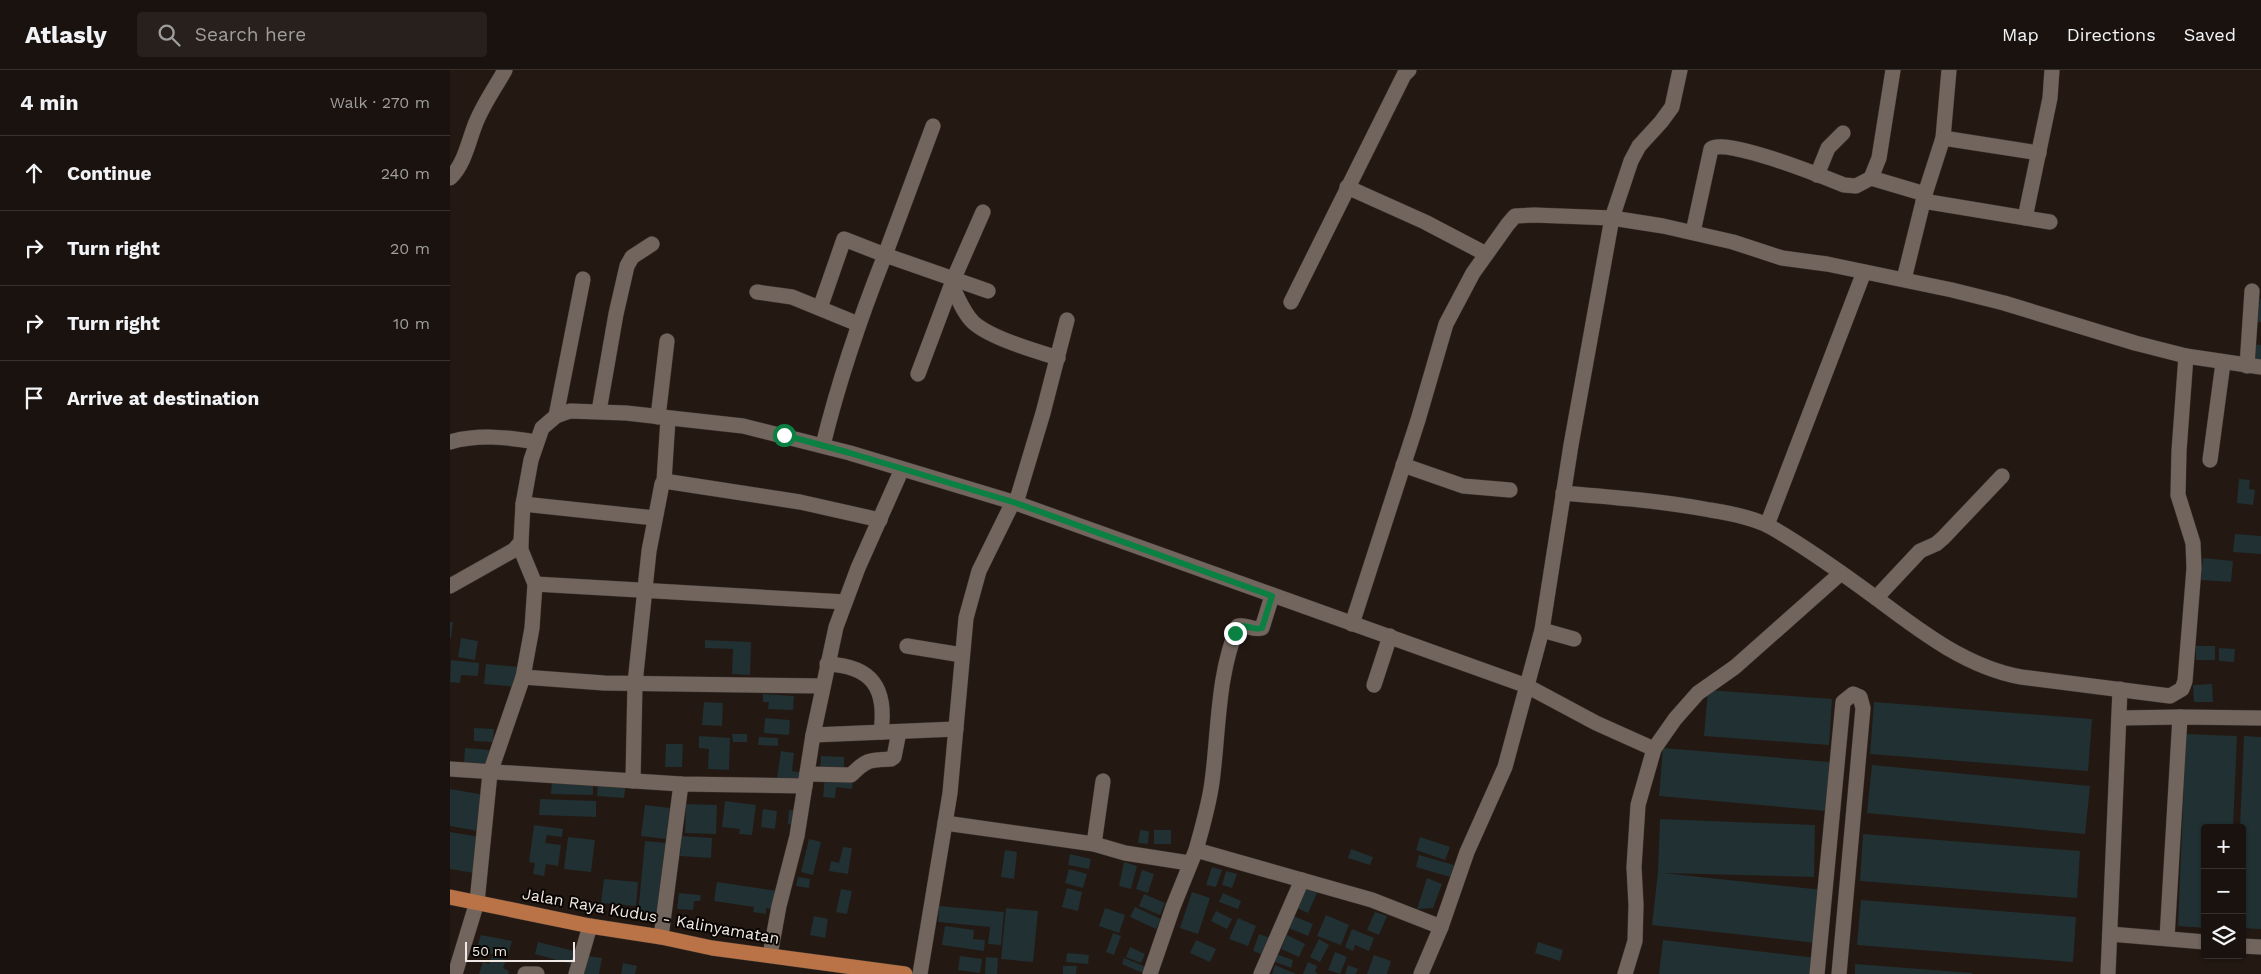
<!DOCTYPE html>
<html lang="en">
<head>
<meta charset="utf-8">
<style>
  body { margin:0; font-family:"Work Sans",sans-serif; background:#27201c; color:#f1f3f6 }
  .controls { position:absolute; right:15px; bottom:15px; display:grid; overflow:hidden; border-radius:5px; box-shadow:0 1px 4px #0004 }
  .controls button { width:45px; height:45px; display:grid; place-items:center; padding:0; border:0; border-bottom:1px solid #38322e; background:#1a120e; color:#f1f3f6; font:25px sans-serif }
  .scale { position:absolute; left:15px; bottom:12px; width:110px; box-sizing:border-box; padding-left:5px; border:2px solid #f0e8e4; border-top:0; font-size:14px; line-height:18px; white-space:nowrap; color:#f0e8e4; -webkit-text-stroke:4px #090503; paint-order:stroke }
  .stop { position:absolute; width:15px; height:15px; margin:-11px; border:4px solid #0b8043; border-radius:50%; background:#fff }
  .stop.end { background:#0b8043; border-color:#fff; box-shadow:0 1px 5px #0008 }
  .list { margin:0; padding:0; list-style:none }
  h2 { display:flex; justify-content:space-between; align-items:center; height:65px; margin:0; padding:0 20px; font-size:21px }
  h2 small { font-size:16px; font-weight:400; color:#9f9e9e }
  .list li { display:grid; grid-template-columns:32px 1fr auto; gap:15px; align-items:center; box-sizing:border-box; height:75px; padding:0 20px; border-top:1px solid #38322e }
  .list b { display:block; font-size:19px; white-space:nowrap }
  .list em { font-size:16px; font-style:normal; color:#9f9e9e }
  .icon { flex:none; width:28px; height:28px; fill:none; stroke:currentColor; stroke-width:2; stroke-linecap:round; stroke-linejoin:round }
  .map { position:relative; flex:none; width:1811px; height:904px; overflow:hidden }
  header { display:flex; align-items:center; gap:30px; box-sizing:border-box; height:70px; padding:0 25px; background:#1a120e; border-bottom:1px solid #38322e }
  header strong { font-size:24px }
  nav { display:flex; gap:28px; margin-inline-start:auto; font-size:18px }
  .search { width:350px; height:45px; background:#27201c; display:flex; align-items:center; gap:12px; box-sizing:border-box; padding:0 18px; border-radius:5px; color:#9f9e9e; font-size:19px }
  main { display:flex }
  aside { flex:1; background:#1a120e }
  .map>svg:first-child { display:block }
  .building { fill:#213032 }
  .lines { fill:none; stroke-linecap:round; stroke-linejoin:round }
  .minor-casing { stroke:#3a322f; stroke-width:16 }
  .major-casing { stroke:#3a322f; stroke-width:16 }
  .minor { stroke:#72655d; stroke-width:15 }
  .major { stroke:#b97346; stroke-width:15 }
  .route { stroke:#0b8043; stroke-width:6 }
  .labels { text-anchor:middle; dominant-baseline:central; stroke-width:4; stroke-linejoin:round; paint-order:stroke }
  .street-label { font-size:16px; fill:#f0e8e4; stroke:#090503 }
</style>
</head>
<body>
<header>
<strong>Atlasly</strong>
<div class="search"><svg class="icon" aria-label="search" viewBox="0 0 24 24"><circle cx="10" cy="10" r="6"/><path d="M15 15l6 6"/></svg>Search here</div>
<nav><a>Map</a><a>Directions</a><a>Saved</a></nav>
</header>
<main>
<aside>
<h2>4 min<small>Walk · 270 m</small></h2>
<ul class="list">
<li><svg class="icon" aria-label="ahead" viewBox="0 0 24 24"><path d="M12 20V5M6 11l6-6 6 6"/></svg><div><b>Continue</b></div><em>240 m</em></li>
<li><svg class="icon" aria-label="right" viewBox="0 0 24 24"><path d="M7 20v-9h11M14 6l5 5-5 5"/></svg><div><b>Turn right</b></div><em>20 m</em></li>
<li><svg class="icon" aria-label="right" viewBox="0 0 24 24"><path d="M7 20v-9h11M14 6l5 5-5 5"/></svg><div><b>Turn right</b></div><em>10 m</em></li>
<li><svg class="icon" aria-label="arrive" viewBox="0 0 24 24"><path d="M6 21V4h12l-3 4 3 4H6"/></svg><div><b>Arrive at destination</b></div></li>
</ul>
</aside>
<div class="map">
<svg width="1811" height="904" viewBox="0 0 1811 904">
  <rect width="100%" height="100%" fill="#231812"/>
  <g class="building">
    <polygon points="1810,229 1811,229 1811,252 1807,252"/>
    <polygon points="1804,274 1811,275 1811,290 1802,288"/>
    <polygon points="1789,409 1800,410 1799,419 1805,420 1803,435 1787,433"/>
    <polygon points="1785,464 1811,466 1811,484 1783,482"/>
    <polygon points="1753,488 1783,491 1781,512 1751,510"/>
    <polygon points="0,552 3,552 1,568 0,568"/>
    <polygon points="11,568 28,571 25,590 8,587"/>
    <polygon points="255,570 301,572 300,605 282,604 283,579 255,578"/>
    <rect x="1746" y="576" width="19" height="14"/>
    <polygon points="1769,578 1785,579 1784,592 1769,591"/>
    <polygon points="1,590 29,593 28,606 11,605 10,613 0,612"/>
    <polygon points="36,594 69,597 67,617 34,614"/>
    <polygon points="1762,614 1763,632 1744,632 1743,615"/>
    <polygon points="1258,620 1382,629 1379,675 1254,666"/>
    <polygon points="313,624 344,626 343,640 318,639 319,632 313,632"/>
    <polygon points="254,632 273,633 272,656 252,655"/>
    <polygon points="1424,632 1642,649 1638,701 1420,684"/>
    <polygon points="315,648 340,650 339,665 314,663"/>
    <polygon points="24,658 44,659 43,672 24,671"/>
    <polygon points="282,664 297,664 297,672 283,672"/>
    <polygon points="1736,664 1787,666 1783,758 1755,758 1755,858 1728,856"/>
    <polygon points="249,666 280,668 279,700 258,699 259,679 249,678"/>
    <polygon points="1794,666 1811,667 1811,859 1792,858 1792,758 1790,758"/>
    <polygon points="309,667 328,668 328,676 308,675"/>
    <polygon points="216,674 233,674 232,697 215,697"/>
    <polygon points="15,678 39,680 38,697 14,695"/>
    <polygon points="1213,678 1380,692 1376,741 1209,726"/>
    <polygon points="331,681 344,683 342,701 353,703 352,712 327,708"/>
    <polygon points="371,686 394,687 394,699 370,699"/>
    <polygon points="1422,695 1640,716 1635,764 1417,743"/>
    <polygon points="375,707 403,711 402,719 386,717 385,728 373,727"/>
    <polygon points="102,710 143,711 143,725 101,724"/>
    <polygon points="148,710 176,713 174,728 147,726"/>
    <polygon points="0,719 35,725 28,761 0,756"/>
    <polygon points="90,729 146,731 146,747 89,745"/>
    <polygon points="275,731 306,735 302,765 289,764 290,759 272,757"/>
    <polygon points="236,734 267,735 266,764 235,763"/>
    <polygon points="195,735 221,738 216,769 191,766"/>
    <polygon points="313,739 327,741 325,759 311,757"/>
    <polygon points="339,740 347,741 346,755 338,754"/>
    <polygon points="1210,749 1365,755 1364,807 1213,803 1373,820 1367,873 1202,855 1208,802"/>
    <polygon points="84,755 113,759 112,767 97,765 95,773 111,775 108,796 96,794 94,806 83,804 85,793 79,792"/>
    <polygon points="690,760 699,761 698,774 688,773"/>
    <rect x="704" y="760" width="17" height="14"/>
    <polygon points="0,762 30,767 24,803 0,799"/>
    <polygon points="1413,764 1630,781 1627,828 1410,811"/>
    <polygon points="232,766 262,768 261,788 230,786"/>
    <polygon points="118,767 145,770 141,802 114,799"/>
    <polygon points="970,767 1000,777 995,790 966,780"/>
    <polygon points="359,769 371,772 363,805 351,802"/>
    <polygon points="195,771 216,773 209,846 188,844"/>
    <polygon points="393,777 402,778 398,804 379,801 381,791 389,793"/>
    <polygon points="901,779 923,787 920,795 898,788"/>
    <polygon points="555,780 567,782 564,809 551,807"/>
    <polygon points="620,784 641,789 639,799 618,795"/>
    <polygon points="969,785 1004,795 1000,807 966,797"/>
    <polygon points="674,792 687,796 681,819 669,816"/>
    <polygon points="762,797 772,800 766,817 756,815"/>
    <polygon points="619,799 637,804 633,818 615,813"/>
    <polygon points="692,800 704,804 698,823 686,819"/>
    <polygon points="776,801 787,804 782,818 772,815"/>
    <polygon points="348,807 360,809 359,818 346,816"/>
    <polygon points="977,808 992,814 983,838 967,839"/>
    <polygon points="154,809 188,812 186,836 151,833"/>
    <polygon points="267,812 328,821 325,840 316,838 316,844 303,842 304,837 264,831"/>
    <polygon points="617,818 632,822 628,841 612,837"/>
    <polygon points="855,818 867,823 858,843 847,838"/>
    <polygon points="391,819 402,821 397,844 386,842"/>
    <polygon points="742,822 760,828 748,864 730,858"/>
    <polygon points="229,823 251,825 250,831 244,831 243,840 227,839"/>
    <polygon points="773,823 791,831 788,839 769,832"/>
    <polygon points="694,824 715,833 710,845 689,836"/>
    <polygon points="1411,830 1626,847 1623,892 1407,875"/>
    <polygon points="489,836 554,842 551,875 538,874 540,857 488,852"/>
    <polygon points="685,837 711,849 706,859 680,847"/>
    <polygon points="556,838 588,841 583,892 551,889"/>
    <polygon points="655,838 675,845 669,863 649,856"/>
    <polygon points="766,841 782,849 777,859 761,851"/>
    <polygon points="925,842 937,846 929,865 917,860"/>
    <polygon points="841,845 863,854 858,866 836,857"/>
    <polygon points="876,845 899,855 891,875 867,866"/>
    <polygon points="364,846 378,849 375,868 360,865"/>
    <polygon points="788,848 806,856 798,876 779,869"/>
    <polygon points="495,856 524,860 523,869 535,870 534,881 492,875"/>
    <polygon points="902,859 924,868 919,881 905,875 903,881 895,877"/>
    <polygon points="663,863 671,866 664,885 656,882"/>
    <polygon points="809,864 823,869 816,886 803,881"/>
    <polygon points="31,865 62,871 57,888 26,880"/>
    <polygon points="837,865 855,874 849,887 831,879"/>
    <polygon points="869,869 879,875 870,892 860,887"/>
    <polygon points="746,870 766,879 760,892 740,883"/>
    <polygon points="1213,870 1367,888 1365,904 1209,904"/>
    <polygon points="88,872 128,882 125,895 85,884"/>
    <polygon points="1088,872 1113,880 1110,891 1085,883"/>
    <polygon points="680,877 695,884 691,893 676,887"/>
    <polygon points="885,882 897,887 890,904 878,900"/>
    <polygon points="617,883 639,885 638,894 616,892"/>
    <polygon points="826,884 843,890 841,898 823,891"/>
    <polygon points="924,885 941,891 937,904 917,904"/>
    <polygon points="42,886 56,890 53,898 59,901 58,904 29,904 33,892 39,894"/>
    <polygon points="137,886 152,888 149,904 134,904"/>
    <polygon points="510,886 532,889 530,903 508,900"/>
    <polygon points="536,887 548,888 547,904 535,904"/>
    <polygon points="674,888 699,898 695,904 672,894"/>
    <polygon points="858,892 867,896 865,902 868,904 853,904"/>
    <polygon points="173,893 187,896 185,904 171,904"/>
    <polygon points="1405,894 1522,903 1522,904 1405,904"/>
    <polygon points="825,895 846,904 822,904"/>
    <polygon points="898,895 908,899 906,904 895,904"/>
    <polygon points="613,896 627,896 626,904 613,904"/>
  </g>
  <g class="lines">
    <defs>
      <g id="minor">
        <polyline points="1493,68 1589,83"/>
        <polyline points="1367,105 1378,78 1393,63"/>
        <path d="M 0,108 C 14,95 18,73 25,55 C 32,36 45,18 55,0"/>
        <polyline points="1421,108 1475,124 1454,209"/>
        <polyline points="897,117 975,152 1036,184"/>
        <polyline points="1475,124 1493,68 1499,0"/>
        <polyline points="1473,131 1600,152"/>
        <polyline points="1575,148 1600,28 1602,0"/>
        <path d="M 1243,162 L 1261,79 C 1275,67 1374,107 1394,115 L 1406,116 L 1421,108 L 1429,88 L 1443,0"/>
        <path d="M 502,216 C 508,228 514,244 524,253 C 541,268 585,281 608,288"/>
        <polyline points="307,222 342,227 408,254"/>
        <polyline points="841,232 954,5 959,0"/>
        <polyline points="370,238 394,169 435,185 483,56"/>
        <polyline points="1797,296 1802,221"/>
        <polyline points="468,304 504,208 533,142"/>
        <polyline points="149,341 166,244 177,196 182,187 202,174"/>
        <polyline points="106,346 133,209"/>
        <polyline points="208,347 217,271"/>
        <path d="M 0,372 C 28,364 57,367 86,372"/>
        <path d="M 373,375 C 389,310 410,248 435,185 L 538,221"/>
        <polyline points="1760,390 1773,293"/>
        <polyline points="953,395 1013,416 1060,420"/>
        <polyline points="214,411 350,432 430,450"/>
        <path d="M 1113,423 C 1162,427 1212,431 1260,440 C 1279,443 1302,447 1319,456 C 1356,477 1392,503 1426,528 C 1470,561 1516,597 1571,607 L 1720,626 L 1732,619 L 1735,611 L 1744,498 L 1743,473 L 1728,425 L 1729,381 L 1736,286"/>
        <polyline points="566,433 593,343 617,250"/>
        <polyline points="73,434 205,448"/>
        <polyline points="1317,455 1414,202"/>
        <polyline points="85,514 395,532"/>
        <polyline points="0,516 64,480 71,472"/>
        <polyline points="1426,528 1470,481 1486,474 1493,468 1552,406"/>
        <polyline points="902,554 968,350 996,254 1023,203 1058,154 1065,146 1084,145 1162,148 1213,156 1283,172 1332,188 1377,194 1502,220 1554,233 1685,273 1736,286 1811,297"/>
        <polyline points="1092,560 1124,569"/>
        <polyline points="457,576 512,585"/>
        <path d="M 377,594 C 422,596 437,618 431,662"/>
        <polyline points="73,607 154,613 373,616"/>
        <polyline points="924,615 940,566"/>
        <polyline points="1669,648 1730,647 1811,648"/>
        <polyline points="363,665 506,659"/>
        <polyline points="0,699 231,714 355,716"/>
        <path d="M 357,704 L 401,705 C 417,689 420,690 441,689 L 444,687 L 449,662"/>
        <polyline points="183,711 185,613 199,481 212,414 214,411 218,349"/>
        <polyline points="495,753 644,774 675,783 739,793"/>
        <polyline points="644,774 653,711"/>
        <path d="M 746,780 C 752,758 759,735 762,712 C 769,660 767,605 788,556 C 796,554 804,561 812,558 L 822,526"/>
        <polyline points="1660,864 1755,872"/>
        <polyline points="211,867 231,714"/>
        <polyline points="1717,868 1730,647"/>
        <polyline points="1792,876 1811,877"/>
        <polyline points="320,885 329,836 347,766 363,665 386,557 408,498 452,399"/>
        <polyline points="5,904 27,832 40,703 73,607 82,558 85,514 71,480 71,472 73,434 81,390 92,358 106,346 120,341 176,343 293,356 400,383 566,433 1077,616 1146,653 1204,679"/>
        <polyline points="75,904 87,904"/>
        <polyline points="126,904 140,856"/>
        <polyline points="470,904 500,723 516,548 529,501 563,432"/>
        <polyline points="700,904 723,837 746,780 922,830 991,857"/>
        <polyline points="811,904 852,810"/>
        <polyline points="971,904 991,857 1017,782 1055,697 1092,560 1121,375 1162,148 1181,91 1189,76 1211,52 1222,37 1230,0"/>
        <polyline points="1175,904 1185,871 1186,835 1184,797 1188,735 1204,679 1225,649 1248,623 1285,597 1391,503"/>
        <polyline points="1367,904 1393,632 1403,624 1410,627 1413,638 1389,904"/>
        <polyline points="1658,904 1670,619"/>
      </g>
      <polyline id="major" points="0,827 140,856 211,867 262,878 455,904"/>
    </defs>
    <use href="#minor" class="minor-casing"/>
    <use href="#major" class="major-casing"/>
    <use href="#minor" class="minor"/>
    <use href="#major" class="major"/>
  </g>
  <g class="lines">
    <path class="route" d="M 334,365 L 400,383 L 566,433 L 822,526 L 812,558 C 804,561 796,554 788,556 L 785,563"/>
  </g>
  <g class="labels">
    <g class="street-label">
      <text transform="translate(201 846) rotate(10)">Jalan Raya Kudus - Kalinyamatan</text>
    </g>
  </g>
</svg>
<div class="controls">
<button>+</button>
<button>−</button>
<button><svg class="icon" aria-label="layers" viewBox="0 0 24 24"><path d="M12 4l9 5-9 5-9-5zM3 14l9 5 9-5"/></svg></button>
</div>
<div class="scale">50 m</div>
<div class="stop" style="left:334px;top:365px"></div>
<div class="stop end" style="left:785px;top:563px"></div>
</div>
</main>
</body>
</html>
